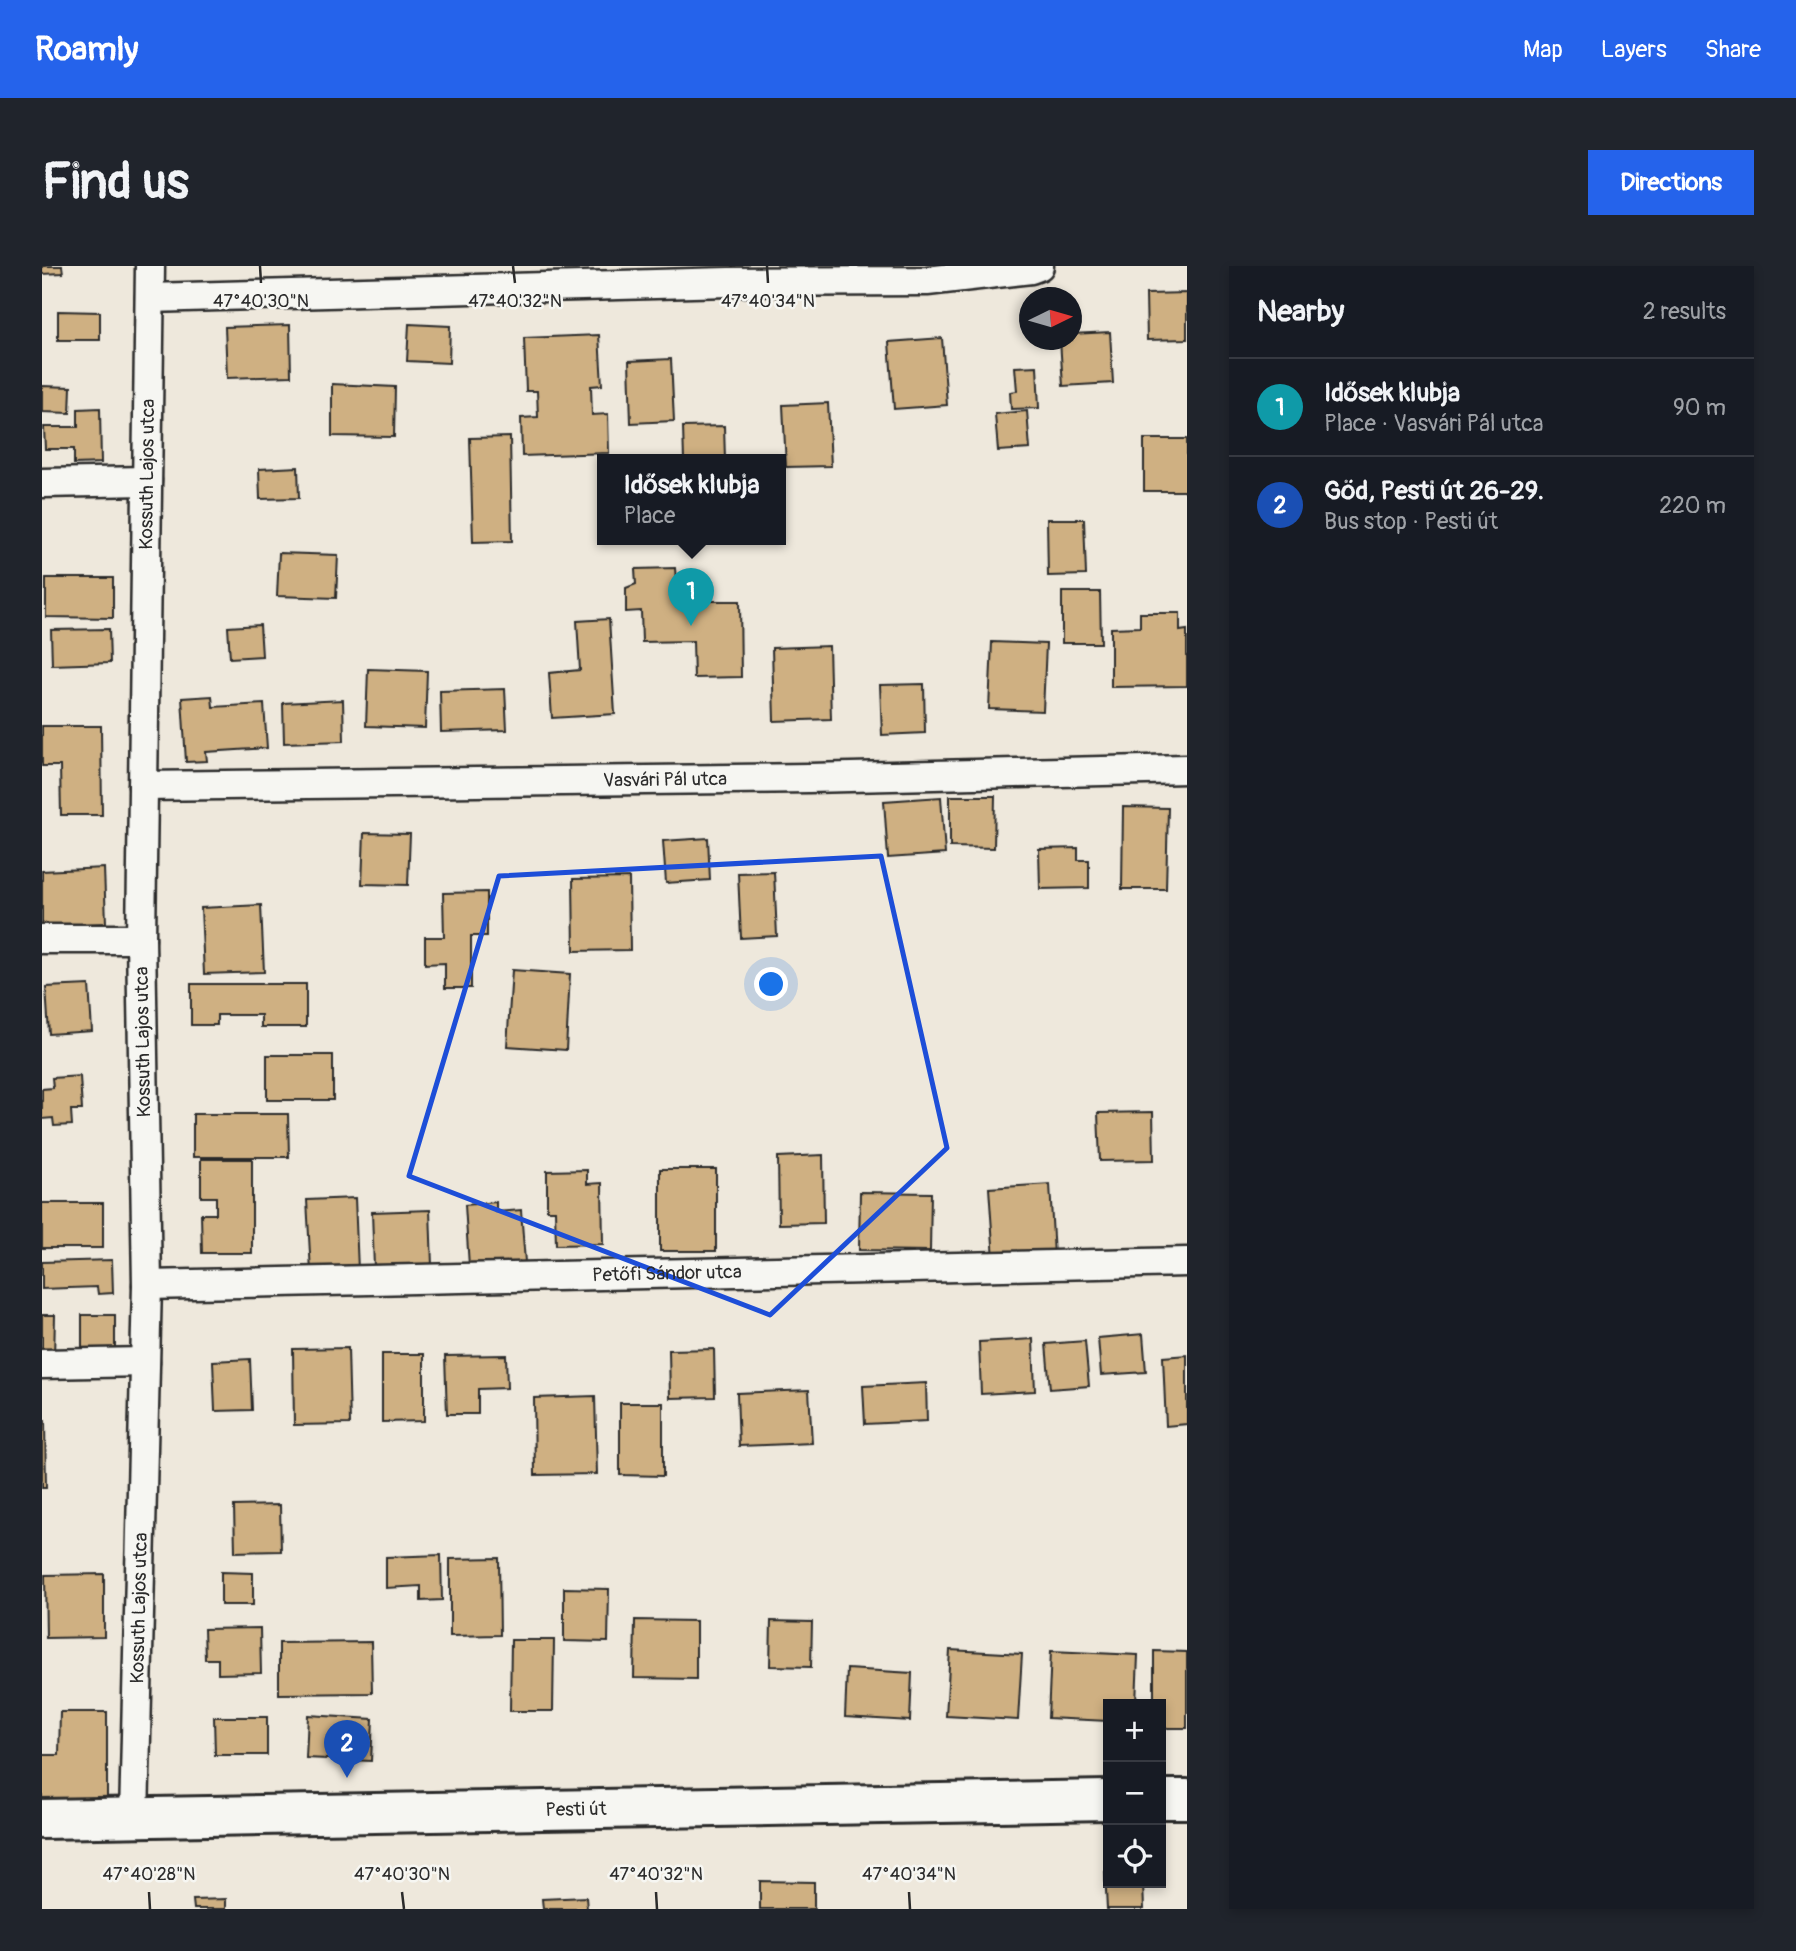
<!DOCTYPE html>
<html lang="en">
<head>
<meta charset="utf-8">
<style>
  body { margin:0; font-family:Pangolin,sans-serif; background:#20242c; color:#f1f3f6 }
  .controls { position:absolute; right:21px; bottom:21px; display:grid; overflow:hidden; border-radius:0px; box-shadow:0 4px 10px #0003 }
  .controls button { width:63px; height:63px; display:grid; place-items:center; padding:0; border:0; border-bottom:2px solid #363941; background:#171b24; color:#f1f3f6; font:35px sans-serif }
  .compass { position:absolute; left:977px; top:21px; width:63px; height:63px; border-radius:50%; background:#171b24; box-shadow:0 4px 10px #0003; rotate:85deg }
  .you { position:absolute; left:730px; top:719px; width:24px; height:24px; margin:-18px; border:5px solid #fff; border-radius:50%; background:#1a73e8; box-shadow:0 0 0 10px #1a73e833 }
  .badge { display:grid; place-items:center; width:46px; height:46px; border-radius:50%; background:#2563eb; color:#fff; font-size:23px; font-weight:700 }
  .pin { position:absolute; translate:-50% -58px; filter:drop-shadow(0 2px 4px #0008) }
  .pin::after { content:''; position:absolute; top:37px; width:24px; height:21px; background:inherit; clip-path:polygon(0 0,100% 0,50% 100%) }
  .popup { position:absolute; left:555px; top:188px; width:189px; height:91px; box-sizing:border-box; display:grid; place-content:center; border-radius:0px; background:#171b24; filter:drop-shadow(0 2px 5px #0005); font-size:23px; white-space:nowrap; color:#9ea1a6 }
  .popup b { font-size:26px; color:#f1f3f6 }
  .popup::after { content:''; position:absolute; left:50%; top:100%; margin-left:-14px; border:14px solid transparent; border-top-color:#171b24 }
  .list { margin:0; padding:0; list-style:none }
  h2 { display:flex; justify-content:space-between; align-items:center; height:91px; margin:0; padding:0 28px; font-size:30px }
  h2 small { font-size:23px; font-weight:400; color:#9ea1a6 }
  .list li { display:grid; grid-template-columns:46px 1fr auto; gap:21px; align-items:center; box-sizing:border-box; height:98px; padding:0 28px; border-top:2px solid #363941 }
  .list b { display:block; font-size:26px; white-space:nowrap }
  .list p { margin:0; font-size:23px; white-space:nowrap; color:#9ea1a6 }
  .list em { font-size:23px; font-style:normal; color:#9ea1a6 }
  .icon { flex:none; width:38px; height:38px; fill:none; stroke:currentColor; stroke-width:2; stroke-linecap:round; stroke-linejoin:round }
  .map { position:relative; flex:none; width:1145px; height:1643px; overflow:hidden; border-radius:0px }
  header { display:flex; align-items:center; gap:42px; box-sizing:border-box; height:98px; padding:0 35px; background:#2563eb; color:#fff }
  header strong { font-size:33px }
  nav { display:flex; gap:38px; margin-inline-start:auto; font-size:24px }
  .intro { display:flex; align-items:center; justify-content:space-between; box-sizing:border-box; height:168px; padding:0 42px }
  h1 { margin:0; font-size:49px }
  .button { padding:18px 32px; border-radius:0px; background:#2563eb; color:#fff; font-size:24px; font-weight:700 }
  main { display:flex; gap:42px; padding:0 42px }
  aside { flex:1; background:#171b24; border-radius:0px; box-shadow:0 4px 10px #0003 }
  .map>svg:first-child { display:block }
  .building { fill:#cfb082; stroke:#2b2b2b; stroke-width:2 }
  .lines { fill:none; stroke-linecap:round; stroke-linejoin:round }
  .street-casing { stroke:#2b2b2b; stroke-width:33 }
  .primary-casing { stroke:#2b2b2b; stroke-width:44 }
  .street { stroke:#f6f6f2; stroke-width:28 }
  .primary { stroke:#f6f6f2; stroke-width:38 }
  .marked { fill:none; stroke:#1d4ed8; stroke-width:5; stroke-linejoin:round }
  .ticks { fill:none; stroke:#2b2b2b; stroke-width:2.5 }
  .labels { text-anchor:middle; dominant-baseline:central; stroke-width:5; stroke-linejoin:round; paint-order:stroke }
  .street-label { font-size:19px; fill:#2b2b2b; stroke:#f6f6f2 }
  .ticks-label { font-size:18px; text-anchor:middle; fill:#2b2b2b; stroke:#f6f6f2; stroke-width:5; stroke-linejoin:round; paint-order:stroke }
</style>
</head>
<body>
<header>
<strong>Roamly</strong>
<nav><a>Map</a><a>Layers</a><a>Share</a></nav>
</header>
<div class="intro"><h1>Find us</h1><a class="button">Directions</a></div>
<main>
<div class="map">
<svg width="1145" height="1643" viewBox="0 0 1145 1643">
  <rect width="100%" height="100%" fill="#eee8dc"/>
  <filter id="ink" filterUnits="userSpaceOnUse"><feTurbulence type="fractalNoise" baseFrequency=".0143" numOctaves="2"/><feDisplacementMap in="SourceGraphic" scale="14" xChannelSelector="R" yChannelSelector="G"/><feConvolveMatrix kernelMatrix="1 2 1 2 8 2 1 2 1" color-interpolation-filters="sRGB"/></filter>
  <g filter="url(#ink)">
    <g class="building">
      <polygon points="0,0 20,0 21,7 0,8"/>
      <polygon points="1145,27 1145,73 1105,74 1104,28"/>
      <polygon points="16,45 58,46 58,74 16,74"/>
      <polygon points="367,58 408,60 407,97 365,95"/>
      <polygon points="248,59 249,110 185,112 183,61"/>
      <polygon points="1068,66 1071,117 1021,120 1018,74 1030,74 1030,68"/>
      <polygon points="557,69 560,119 549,120 550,149 566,148 567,187 480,190 479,152 496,151 495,125 484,125 482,72"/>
      <polygon points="900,72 905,139 852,143 847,76"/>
      <polygon points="629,93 632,155 589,157 587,95"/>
      <polygon points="995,100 997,142 969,143 968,126 975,125 973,101"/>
      <polygon points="290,118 353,121 352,171 290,170"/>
      <polygon points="0,120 29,121 28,147 0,146"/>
      <polygon points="786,137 789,200 744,201 741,139"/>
      <polygon points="58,142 59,197 32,198 32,183 3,183 2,161 36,161 36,143"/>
      <polygon points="985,145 988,183 956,185 953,148"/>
      <polygon points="682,160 683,194 642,194 641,161"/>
      <polygon points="468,171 470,275 431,276 428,172"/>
      <rect x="1102" y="173" width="43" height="52"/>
      <polygon points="256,201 257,232 218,233 217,203"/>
      <polygon points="1005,253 1042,253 1044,309 1006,310"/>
      <polygon points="237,287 296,289 294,332 235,330"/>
      <polygon points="633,302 634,314 665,313 666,335 698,335 699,411 652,412 651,375 600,376 599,345 584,346 584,322 594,318 593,303"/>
      <polygon points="4,312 71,312 71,352 4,351"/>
      <polygon points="1020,326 1058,326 1059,377 1020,377"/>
      <polygon points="1098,347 1138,347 1138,365 1145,364 1145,420 1069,421 1069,362 1098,361"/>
      <polygon points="567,353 573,448 510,452 507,407 538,404 535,355"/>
      <polygon points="218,359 220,390 188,392 186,361"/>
      <polygon points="67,363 68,397 10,399 9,364"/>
      <polygon points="950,376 1004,378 1001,445 947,443"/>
      <polygon points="787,380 789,453 732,455 730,382"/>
      <polygon points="326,403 385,405 383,462 324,460"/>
      <polygon points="882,418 883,467 840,469 838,419"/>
      <polygon points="463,423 465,464 399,466 398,425"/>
      <polygon points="170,430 171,441 222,438 225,482 164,486 165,495 144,496 140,432"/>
      <polygon points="301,434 302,475 242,477 241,437"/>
      <polygon points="0,460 59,460 60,549 19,549 18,500 0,500"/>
      <polygon points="908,530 953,530 952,582 908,581"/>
      <polygon points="899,531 903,588 846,592 842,535"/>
      <polygon points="1081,541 1126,542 1124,623 1080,623"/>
      <polygon points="322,567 368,568 366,619 320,618"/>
      <polygon points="666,572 668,614 624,617 621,575"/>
      <polygon points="1036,582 1036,594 1047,594 1047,622 998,623 997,583"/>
      <polygon points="62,602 64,657 0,660 0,605"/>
      <polygon points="732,606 735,670 699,672 696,607"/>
      <polygon points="587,612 588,684 532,685 531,613"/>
      <polygon points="445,626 445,670 429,670 429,722 403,722 403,697 383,698 383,671 402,671 401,627"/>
      <polygon points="219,639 222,706 162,708 159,642"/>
      <polygon points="470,704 528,708 524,784 465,780"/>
      <polygon points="149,718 264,718 264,761 219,761 219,749 175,749 175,759 149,759"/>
      <polygon points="47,719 50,765 7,768 4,721"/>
      <rect x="225" y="789" width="66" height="45"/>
      <polygon points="38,810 40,844 29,844 30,859 12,860 11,852 0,853 0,823 11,822 10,812"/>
      <polygon points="1111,846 1112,894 1058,895 1056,847"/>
      <polygon points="151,848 246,848 247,891 151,891"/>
      <polygon points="781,889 782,957 737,958 736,891"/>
      <polygon points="159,893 210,893 210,987 160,987 159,948 174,948 174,931 159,931"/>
      <rect x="618" y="903" width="56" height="82"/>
      <polygon points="545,904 545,918 560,917 561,978 514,979 513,944 505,944 505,905"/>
      <polygon points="1008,918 1012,990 952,993 947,922"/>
      <polygon points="818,926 889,927 888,985 817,984"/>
      <polygon points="313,932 316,1004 269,1006 265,934"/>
      <polygon points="454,936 454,946 479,944 483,996 427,1000 423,939"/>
      <rect x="0" y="937" width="61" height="45"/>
      <polygon points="388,944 390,1000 332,1002 330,946"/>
      <polygon points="70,994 71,1027 56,1028 55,1021 0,1023 0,996"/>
      <polygon points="0,1049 13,1049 12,1093 0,1093"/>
      <rect x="40" y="1049" width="33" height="40"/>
      <polygon points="1101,1068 1104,1106 1059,1109 1056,1072"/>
      <polygon points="991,1073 993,1125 939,1128 937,1076"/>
      <polygon points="1043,1075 1047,1120 1008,1123 1004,1078"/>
      <polygon points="306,1082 308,1158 252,1159 251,1083"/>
      <polygon points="672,1083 673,1131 628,1132 627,1084"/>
      <polygon points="340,1088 382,1088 382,1155 340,1156"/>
      <polygon points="464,1089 465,1122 436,1123 436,1148 405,1148 403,1090"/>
      <polygon points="1145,1089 1145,1158 1124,1160 1121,1091"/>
      <polygon points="208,1093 210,1144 173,1145 171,1095"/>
      <polygon points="884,1117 885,1155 823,1158 821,1120"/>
      <polygon points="767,1124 770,1177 697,1180 695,1127"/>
      <polygon points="553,1130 555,1208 493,1209 492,1132"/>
      <polygon points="578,1137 621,1137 621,1210 578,1209"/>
      <polygon points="0,1155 3,1155 4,1222 0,1222"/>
      <polygon points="238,1239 239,1285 193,1286 192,1240"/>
      <polygon points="399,1289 400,1334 379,1335 379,1320 344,1322 344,1291"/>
      <polygon points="457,1292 458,1369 408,1370 408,1293"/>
      <polygon points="179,1306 211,1307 211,1339 179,1339"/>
      <polygon points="62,1308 62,1371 4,1372 3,1309"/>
      <polygon points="522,1322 567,1323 566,1376 522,1375"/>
      <polygon points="593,1354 654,1355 654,1413 592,1412"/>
      <polygon points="729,1355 770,1356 769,1401 728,1400"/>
      <polygon points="218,1362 219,1407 176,1408 176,1393 163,1393 162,1363"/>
      <polygon points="469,1374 512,1374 511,1445 468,1445"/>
      <polygon points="329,1376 330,1427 237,1428 237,1377"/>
      <polygon points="908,1384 980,1388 976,1454 904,1450"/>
      <polygon points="1009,1385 1096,1389 1094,1438 1066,1438 1066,1455 1006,1452"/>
      <polygon points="1112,1385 1145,1386 1145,1462 1119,1462 1119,1438 1112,1438"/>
      <polygon points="805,1403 870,1407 868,1455 803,1451"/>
      <polygon points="18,1446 65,1446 65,1537 0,1537 0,1489 17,1489"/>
      <polygon points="266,1449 331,1453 329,1495 264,1492"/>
      <polygon points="172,1451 225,1451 225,1489 173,1489"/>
      <polygon points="1063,1606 1066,1606 1066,1617 1101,1617 1102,1643 1065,1643"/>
      <polygon points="718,1615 772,1616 772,1643 718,1643"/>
      <polygon points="544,1631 545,1643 501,1643 500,1633"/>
      <polygon points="184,1633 184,1643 152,1643 151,1634"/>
    </g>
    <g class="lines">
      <defs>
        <g id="street">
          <polyline points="108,32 687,16 885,15 989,3 997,0"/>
          <polyline points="0,217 105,215"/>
          <path id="s1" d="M 101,520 L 767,512 L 1145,503"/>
          <polyline points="0,673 99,673"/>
          <path id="s2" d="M 105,1019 L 1145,996"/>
          <polyline points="0,1098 103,1096"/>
          <path id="s3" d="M 92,1552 L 105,1019 L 99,673 L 108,0"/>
        </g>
        <g id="primary">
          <polyline points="1119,1533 1145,1533"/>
          <path id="s4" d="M 0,1553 L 1066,1534"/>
        </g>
      </defs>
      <use href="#street" class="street-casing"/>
      <use href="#primary" class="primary-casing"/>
      <use href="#street" class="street"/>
      <use href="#primary" class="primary"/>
    </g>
  </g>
  <path class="marked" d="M 839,590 L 905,882 L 728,1049 L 367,910 L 457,610 Z"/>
  <path class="ticks" d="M 218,0 L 219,17M 471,0 L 473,17M 725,0 L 726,17M 107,1626 L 108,1643M 360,1626 L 362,1643M 614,1626 L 615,1643M 867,1626 L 868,1643"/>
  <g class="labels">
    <g class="street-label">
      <text stroke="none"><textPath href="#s3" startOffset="1344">Kossuth Lajos utca</textPath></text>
      <text stroke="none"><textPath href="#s1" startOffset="522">Vasvári Pál utca</textPath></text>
      <text transform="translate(101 776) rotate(-91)">Kossuth Lajos utca</text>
      <text stroke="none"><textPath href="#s2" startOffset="520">Petőfi Sándor utca</textPath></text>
      <text stroke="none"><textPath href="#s3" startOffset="210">Kossuth Lajos utca</textPath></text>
      <text stroke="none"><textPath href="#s4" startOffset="534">Pesti út</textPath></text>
    </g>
  </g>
  <g class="ticks-label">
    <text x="219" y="41">47°40'30"N</text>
    <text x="473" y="41">47°40'32"N</text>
    <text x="726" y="41">47°40'34"N</text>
    <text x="107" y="1614">47°40'28"N</text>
    <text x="360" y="1614">47°40'30"N</text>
    <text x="614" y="1614">47°40'32"N</text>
    <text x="867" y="1614">47°40'34"N</text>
  </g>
</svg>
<div class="controls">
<button>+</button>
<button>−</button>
<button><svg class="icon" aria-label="locate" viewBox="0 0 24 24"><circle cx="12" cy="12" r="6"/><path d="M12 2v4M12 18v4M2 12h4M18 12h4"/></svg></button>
</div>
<svg class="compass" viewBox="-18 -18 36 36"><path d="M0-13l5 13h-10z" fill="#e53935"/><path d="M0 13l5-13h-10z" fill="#9ea1a6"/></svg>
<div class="you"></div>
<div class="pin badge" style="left:649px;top:360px;background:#0f9aa8">1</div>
<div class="popup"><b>Idősek klubja</b>Place</div>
<div class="pin badge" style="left:305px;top:1512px;background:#1a4fb4">2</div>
</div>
<aside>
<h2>Nearby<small>2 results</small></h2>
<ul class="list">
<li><span class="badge" style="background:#0f9aa8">1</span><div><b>Idősek klubja</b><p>Place · Vasvári Pál utca</p></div><em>90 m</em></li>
<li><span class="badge" style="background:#1a4fb4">2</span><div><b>Göd, Pesti út 26-29.</b><p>Bus stop · Pesti út</p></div><em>220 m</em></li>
</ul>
</aside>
</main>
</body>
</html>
